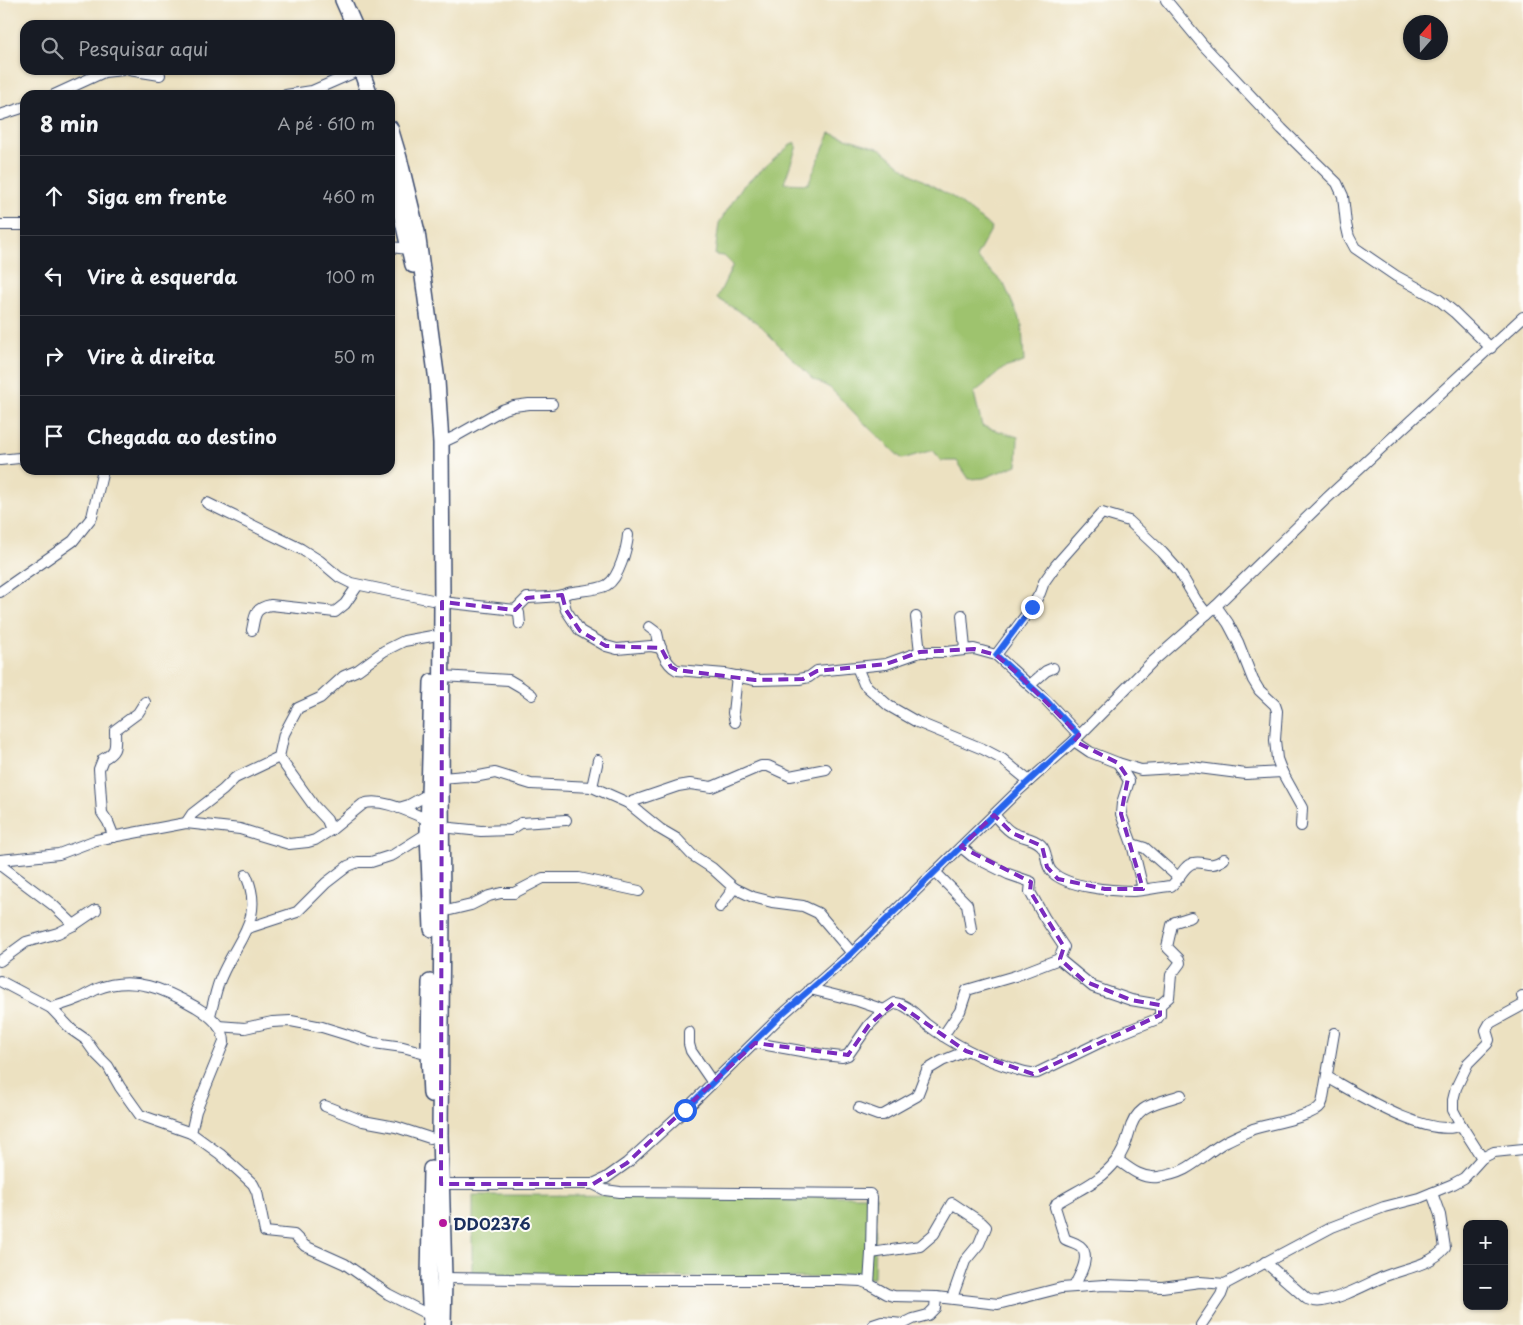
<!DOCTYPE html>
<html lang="pt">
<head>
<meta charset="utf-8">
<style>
  body { margin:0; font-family:"Playpen Sans",sans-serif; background:#20242c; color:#f1f3f6 }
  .controls { position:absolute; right:15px; bottom:15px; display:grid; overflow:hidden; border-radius:10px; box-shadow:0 1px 4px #0004 }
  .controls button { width:45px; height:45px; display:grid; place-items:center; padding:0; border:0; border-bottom:1px solid #363941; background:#171b24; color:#f1f3f6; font:25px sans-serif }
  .compass { position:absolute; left:1403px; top:15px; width:45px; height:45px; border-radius:50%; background:#171b24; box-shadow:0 1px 4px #0004; rotate:20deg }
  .stop { position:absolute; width:15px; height:15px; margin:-11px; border:4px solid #2563eb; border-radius:50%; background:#fff }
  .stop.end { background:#2563eb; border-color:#fff; box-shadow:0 1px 5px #0008 }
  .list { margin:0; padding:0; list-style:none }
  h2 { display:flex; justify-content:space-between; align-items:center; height:65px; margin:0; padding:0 20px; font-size:21px }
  h2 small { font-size:16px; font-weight:400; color:#9ea1a6 }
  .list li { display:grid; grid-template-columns:32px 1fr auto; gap:15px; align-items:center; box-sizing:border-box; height:80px; padding:0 20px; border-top:1px solid #363941 }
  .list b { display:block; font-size:19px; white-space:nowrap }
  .list em { font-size:16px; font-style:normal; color:#9ea1a6 }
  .icon { flex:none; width:28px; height:28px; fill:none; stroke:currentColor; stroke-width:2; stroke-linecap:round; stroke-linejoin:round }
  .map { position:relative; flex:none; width:1523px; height:1325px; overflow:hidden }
  .search { position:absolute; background:#171b24; box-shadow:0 1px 4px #0004; left:20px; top:20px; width:375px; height:55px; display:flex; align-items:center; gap:12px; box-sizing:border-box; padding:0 18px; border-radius:15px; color:#9ea1a6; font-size:19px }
  .panel { position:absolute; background:#171b24; box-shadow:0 1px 4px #0004; left:20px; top:90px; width:375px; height:385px; border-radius:15px }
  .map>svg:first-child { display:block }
  .green { fill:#9ec36e; stroke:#5c7966 }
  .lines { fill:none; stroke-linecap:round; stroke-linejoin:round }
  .minor-casing { stroke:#3a4a6d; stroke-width:12 }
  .highway-casing { stroke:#3a4a6d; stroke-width:18 }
  .minor { stroke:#fff; stroke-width:10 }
  .highway { stroke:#fff; stroke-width:15 }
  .route { stroke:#2563eb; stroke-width:6 }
  .marked { fill:none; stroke:#7b2cbf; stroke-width:4; stroke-dasharray:10 6; stroke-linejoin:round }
  .poi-dot { fill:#b5179e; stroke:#fdfcf7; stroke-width:2 }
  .labels { text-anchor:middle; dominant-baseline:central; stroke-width:4; stroke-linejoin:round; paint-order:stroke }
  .poi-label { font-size:16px; font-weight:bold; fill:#1b2f5e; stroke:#fdfcf7; text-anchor:start }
</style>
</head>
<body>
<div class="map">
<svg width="1523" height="1325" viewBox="0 0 1523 1325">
  <rect width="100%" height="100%" fill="#fdfcf7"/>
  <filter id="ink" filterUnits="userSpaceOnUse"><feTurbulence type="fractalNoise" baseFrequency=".02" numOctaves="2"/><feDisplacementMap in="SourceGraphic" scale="10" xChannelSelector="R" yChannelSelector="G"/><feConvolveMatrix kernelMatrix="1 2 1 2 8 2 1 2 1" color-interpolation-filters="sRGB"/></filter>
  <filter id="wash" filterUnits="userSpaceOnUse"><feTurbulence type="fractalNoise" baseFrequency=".0096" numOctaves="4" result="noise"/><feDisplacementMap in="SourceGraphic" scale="20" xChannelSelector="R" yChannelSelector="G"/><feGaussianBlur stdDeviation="1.12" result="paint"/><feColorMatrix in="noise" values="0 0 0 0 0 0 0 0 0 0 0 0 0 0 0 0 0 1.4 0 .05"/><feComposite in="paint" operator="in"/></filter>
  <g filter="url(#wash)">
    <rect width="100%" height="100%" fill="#ece1c1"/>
    <g class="green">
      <polygon points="830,133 881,149 910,173 954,198 992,228 976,257 1004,284 1022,325 1024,362 1004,368 974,393 982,426 1018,437 1017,465 984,478 969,479 957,461 941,461 933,450 902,459 868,427 830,388 813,379 756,322 717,298 733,265 724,256 715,255 719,223 742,187 794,142 797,146 784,183 808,184"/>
      <polygon points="472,1195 876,1196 874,1278 472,1277"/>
    </g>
  </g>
  <g filter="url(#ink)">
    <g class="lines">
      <defs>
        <g id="minor">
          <polyline points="1166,0 1204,46 1282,129 1337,183 1343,196 1346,224 1349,237 1355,248 1396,276 1438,299 1454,312 1491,348"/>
          <polyline points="129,70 160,75"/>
          <polyline points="54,95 104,72 123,70"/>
          <polyline points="286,95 312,91 360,70"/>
          <polyline points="0,115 25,107"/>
          <polyline points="0,225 25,225"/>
          <polyline points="390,247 409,249"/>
          <polyline points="441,443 456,436 502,410 514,406 529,404 552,404"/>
          <polyline points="0,460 19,458 25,456"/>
          <polyline points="207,503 301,549 320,561 339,577 351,583 432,600"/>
          <polyline points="0,592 73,541 92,517 103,470"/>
          <polyline points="562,595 566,610 580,631 606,646 617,649 651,646 661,648"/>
          <polyline points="442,602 515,610 519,613 520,624"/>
          <polyline points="1216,606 1228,623 1238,642 1253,680 1259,690 1275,705 1277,711 1275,740 1277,759 1282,772 1302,808 1301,826"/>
          <path d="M 515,610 L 527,598 C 539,597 550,598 562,595 C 566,594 569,592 573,592 C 585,590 597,590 607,585 C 619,578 627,548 628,535"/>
          <polyline points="962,615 965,649"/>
          <polyline points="916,617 920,652"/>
          <path d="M 649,627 L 657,633 C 659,646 665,664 677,670 L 725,674 L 755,680 L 799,679 L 809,677 L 817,671 L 886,664 L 920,652 L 946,652 L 974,649 L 996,655 L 1047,701 L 1079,735"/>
          <path d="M 252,630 C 255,616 254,608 271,605 L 335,612 L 345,604 L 358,585"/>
          <polyline points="996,655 1032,607 1040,593 1044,582 1056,565 1102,513 1129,521 1162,552 1179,571 1196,600 1207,614"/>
          <polyline points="857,667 864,684 889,706 917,722 983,749 1002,759 1029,781"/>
          <polyline points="442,676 509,680 521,687 532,695"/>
          <polyline points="1030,685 1046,671 1053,668"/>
          <polyline points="735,722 733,713 737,676"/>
          <polyline points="1074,741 1090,752 1118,763 1141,770 1191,767 1246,774 1282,772"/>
          <polyline points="279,757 314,806 327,820 331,830"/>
          <polyline points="598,760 592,787 628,803 678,786 690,784 712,787 761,766 768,766 790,776 826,769"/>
          <polyline points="1118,763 1129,781 1122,803 1121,814 1132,844 1143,889"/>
          <polyline points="441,778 466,776 474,777 495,773 531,784 592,787"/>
          <polyline points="628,803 660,829 677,839 692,855 712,868 734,888"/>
          <polyline points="399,808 409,805 429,794"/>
          <path d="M 994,815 C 999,820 1006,830 1013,833 C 1023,838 1033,837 1041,845 C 1049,853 1044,864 1052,872 C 1066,887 1113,891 1133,891 C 1145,890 1159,887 1171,886 C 1179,880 1183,866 1193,863 C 1206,860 1208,870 1224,859"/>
          <polyline points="186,823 192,814 223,790 235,778 279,757 284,734 298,708 320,698 344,676 358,670 384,651 404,641 432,636"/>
          <polyline points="441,827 481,831 510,830 521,823 566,820"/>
          <path d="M 114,837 L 108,822 L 102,813 L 99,769 L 103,759 C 118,751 115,746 115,730 L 138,713 L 145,702"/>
          <polyline points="1132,844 1145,848 1179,878"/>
          <path d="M 0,860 L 59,854 L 96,840 L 186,823 L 240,829 L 289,844 L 308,842 L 315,840 L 331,830 L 363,804 C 381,797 411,813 429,820"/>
          <polyline points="0,865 53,905 74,925"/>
          <polyline points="935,872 967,904 971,929"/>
          <polyline points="720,907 734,888 753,897 772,902 803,906 818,913 852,953"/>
          <polyline points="442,912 471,905 489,896 501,893 514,893 543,878 579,878 639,891"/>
          <polyline points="248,928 297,912 326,883 348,866 358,862 371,862 393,855 428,833"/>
          <polyline points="1059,959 1093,987 1131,1000 1160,1005 1169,997 1171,975 1180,963 1179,959 1167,947 1172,925 1175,922 1191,917"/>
          <polyline points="0,961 26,942 58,933 74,925 96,910"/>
          <polyline points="0,981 51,1008 72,1030 85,1039 95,1053 108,1066 120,1087 140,1115 191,1133 220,1154 240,1172 253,1184 257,1192 265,1232 294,1235 305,1246 345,1264 388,1294 431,1316"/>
          <polyline points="810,989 858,1001 884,1010"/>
          <polyline points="1522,996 1523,998"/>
          <path d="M 51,1008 C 60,1005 71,1002 80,998 C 86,995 91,992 97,989 C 133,975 165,989 196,1007 C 209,1015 224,1026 224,1042 L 196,1111 L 191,1133"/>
          <path d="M 210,1015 C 214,1002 216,987 222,975 C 238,938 265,918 246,875"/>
          <polyline points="218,1026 245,1028 272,1022 291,1021 322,1027 374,1043 403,1047 429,1054"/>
          <polyline points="689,1032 689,1044 691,1051 713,1083"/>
          <polyline points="943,1036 960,1011 967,990 1015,976 1059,959 1064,947 1044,917 1030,892 1031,882 1008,874 972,856 961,847"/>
          <path d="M 755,1043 L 824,1055 L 842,1057 L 848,1055 L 869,1025 L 884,1010 L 895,1003 C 907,1004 917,1016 926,1024 C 954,1045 981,1059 1015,1069 C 1022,1071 1029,1074 1037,1073 L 1107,1039 L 1157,1019 L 1160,1015 L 1160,1005"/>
          <path d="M 1327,1077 C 1356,1093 1429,1140 1461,1125 L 1482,1158"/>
          <polyline points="325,1106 363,1121 396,1127 430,1138"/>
          <polyline points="859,1108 878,1115 883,1115 917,1096 927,1070 942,1061 966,1051"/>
          <polyline points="1461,1125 1453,1110 1453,1100 1456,1088 1468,1063 1487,1044 1489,1040 1486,1030 1490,1023 1523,1005"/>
          <path d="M 1118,1160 C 1130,1169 1142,1179 1158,1177 C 1191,1173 1199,1157 1225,1142 C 1234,1137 1244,1133 1253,1129 C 1268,1124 1314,1117 1321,1105 C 1322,1103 1323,1101 1323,1098 L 1334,1033"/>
          <polyline points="437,1184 593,1184 606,1178 627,1163 685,1110 783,1014 852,953 1018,791 1074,741 1151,663 1216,606 1326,499 1523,317"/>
          <polyline points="593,1184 605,1190 620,1192 870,1194 872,1197 871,1253 920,1246 934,1234 952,1203 982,1223 986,1227 979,1244 965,1261 952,1298"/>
          <path d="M 1265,1262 L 1307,1299 C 1312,1301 1317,1302 1322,1301 C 1344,1297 1363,1286 1383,1277 C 1404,1268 1430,1266 1445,1248 L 1440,1215 L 1432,1193"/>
          <polyline points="444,1278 574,1280 839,1280 861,1281 869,1284 887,1294 894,1296 936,1297 998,1304 1061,1288 1104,1285 1162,1287 1200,1282 1225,1284 1332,1227 1384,1207 1419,1198 1453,1184 1464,1178 1482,1158 1494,1152 1523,1149"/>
          <polyline points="869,1284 871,1253"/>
          <path d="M 1074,1287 C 1079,1276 1092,1256 1080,1246 C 1075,1242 1070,1242 1065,1239 L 1055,1207 L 1057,1203 C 1079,1189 1100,1182 1116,1161 C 1123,1153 1126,1143 1129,1133 C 1136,1103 1156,1104 1181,1095"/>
          <polyline points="873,1325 882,1322 903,1324 913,1319 928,1315 935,1308 936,1297"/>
          <polyline points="1201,1325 1221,1295 1225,1284"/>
        </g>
        <g id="highway">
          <polyline points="343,0 354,25"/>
          <polyline points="361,70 370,95"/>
          <polyline points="390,128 399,158 417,232 437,381 441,443 442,602 441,791 442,912 440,1135 444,1278 443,1325"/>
          <polyline points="390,166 413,265"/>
          <polyline points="432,929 428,833 432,682"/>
          <polyline points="430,982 429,1054 431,1094"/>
          <polyline points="431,1169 429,1280 431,1325"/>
        </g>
      </defs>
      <use href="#minor" class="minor-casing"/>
      <use href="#highway" class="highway-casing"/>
      <use href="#minor" class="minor"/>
      <use href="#highway" class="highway"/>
    </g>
  </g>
  <g class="lines" filter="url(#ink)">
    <polyline class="route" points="685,1110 782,1014 852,953 1018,791 1079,735 1047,701 996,655 1032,607"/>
  </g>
  <path class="marked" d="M 562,595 L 566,610 L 580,631 L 606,646 L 661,648 L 671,667 L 677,670 L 755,680 L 803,679 L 817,671 L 886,664 L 920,652 L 974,649 L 996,655 L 1016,672 L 1079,735 L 1074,741 L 1118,763 L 1128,778 L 1121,814 L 1143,889 L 1105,889 L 1058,879 L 1047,867 L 1042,846 L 1012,833 L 994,815 L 961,847 L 1031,882 L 1030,891 L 1064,947 L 1060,959 L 1084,981 L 1131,1000 L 1160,1005 L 1160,1015 L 1033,1074 L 966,1051 L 895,1002 L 869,1025 L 848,1055 L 755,1043 L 627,1163 L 593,1184 L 441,1184 L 442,602 L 515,610 L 527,598 Z"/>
  <circle class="poi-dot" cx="443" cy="1223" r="5"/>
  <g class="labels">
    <g class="poi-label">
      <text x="453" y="1223">DD02376</text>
    </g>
  </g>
</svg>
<div class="controls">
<button>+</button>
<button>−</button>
</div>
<svg class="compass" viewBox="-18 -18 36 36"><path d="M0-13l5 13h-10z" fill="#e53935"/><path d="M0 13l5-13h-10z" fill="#9ea1a6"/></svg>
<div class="stop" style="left:685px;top:1110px"></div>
<div class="stop end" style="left:1032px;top:607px"></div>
<div class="search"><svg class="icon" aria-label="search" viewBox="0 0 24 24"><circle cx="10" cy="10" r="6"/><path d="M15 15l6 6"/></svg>Pesquisar aqui</div>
<section class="panel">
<h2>8 min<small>A pé · 610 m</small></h2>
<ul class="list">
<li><svg class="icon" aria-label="ahead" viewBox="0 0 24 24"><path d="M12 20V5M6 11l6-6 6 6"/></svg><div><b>Siga em frente</b></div><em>460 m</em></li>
<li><svg class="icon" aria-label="left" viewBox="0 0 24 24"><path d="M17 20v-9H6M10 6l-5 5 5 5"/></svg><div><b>Vire à esquerda</b></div><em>100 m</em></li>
<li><svg class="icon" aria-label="right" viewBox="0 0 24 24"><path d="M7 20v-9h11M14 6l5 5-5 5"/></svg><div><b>Vire à direita</b></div><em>50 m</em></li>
<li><svg class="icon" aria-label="arrive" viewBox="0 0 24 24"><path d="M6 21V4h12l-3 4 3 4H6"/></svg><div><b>Chegada ao destino</b></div></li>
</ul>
</section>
</div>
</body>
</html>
